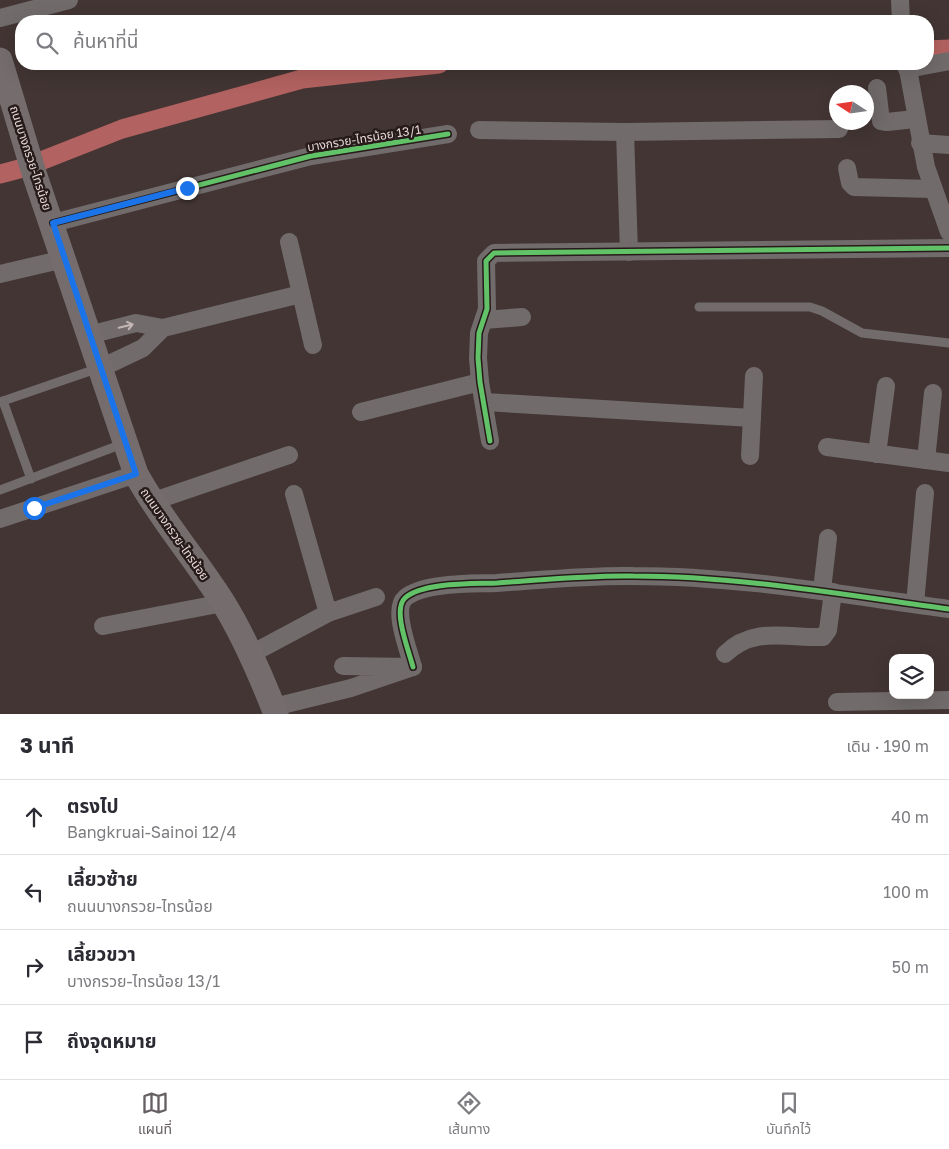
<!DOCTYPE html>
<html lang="th">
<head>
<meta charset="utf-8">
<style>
  body { margin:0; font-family:"Golos Text","Noto Sans Thai",sans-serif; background:#f2f2f3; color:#2b2b33 }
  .controls { position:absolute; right:15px; bottom:15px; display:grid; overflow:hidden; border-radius:10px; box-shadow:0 5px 20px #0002 }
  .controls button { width:45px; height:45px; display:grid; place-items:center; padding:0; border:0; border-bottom:1px solid #e1e1e2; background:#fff; color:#2b2b33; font:25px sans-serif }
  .compass { position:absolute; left:829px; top:85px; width:45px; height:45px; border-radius:50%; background:#fff; box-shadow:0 5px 20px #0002; rotate:282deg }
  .stop { position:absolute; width:15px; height:15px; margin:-11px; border:4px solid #1a73e8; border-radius:50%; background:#fff }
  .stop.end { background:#1a73e8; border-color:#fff; box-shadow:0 1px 5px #0008 }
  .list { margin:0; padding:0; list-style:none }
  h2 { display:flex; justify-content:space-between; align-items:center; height:65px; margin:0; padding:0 20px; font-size:21px }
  h2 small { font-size:16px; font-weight:400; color:#7c7c81 }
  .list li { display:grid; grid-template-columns:32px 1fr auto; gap:15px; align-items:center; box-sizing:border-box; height:75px; padding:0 20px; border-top:1px solid #e1e1e2 }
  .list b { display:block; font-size:19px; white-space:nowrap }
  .list p { margin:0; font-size:16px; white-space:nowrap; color:#7c7c81 }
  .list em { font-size:16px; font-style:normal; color:#7c7c81 }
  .icon { flex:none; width:28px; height:28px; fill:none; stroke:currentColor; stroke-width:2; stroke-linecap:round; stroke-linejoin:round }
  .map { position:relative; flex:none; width:949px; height:714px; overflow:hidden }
  .search { position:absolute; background:#fff; box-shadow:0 5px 20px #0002; left:15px; right:15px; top:15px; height:55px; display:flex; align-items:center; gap:12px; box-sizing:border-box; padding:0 18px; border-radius:20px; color:#7c7c81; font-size:19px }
  .sheet { height:365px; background:#fff }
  nav { display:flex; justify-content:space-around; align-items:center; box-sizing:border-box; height:70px; border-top:1px solid #e1e1e2; background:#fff; font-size:14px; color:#7c7c81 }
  nav a { display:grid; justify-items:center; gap:2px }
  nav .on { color:#665f63 }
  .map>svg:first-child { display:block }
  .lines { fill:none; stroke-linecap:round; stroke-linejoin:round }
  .canal { stroke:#b26260; stroke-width:19 }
  .lane { stroke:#716b6b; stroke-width:9 }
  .street { stroke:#716b6b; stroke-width:18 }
  .secondary { stroke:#756d6d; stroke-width:25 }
  .cycleway-casing { stroke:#261b1a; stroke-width:8 }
  .cycleway { stroke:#61c268; stroke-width:5 }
  .oneway { stroke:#c4b7b6 }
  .route { stroke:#1a73e8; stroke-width:6 }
  .labels { text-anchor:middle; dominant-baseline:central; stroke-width:5; stroke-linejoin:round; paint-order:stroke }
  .street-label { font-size:12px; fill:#e7d7d6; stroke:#261b1a }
</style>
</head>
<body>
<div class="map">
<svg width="949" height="714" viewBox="0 0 949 714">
  <rect width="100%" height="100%" fill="#423534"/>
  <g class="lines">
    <g class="canal">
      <polyline points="928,50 949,49"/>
      <polyline points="0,174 23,168 122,129 302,79 439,64"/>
    </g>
    <g class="lane">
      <polyline points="699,307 810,307 822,311 862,333 949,343"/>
      <polyline points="3,401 31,479"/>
      <polyline points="0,402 99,368"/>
      <polyline points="0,490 125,443"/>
    </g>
    <g class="street">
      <polyline points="900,0 901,21"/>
      <polyline points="0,18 69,0"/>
      <polyline points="907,64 926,167 949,232"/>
      <polyline points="907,69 949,61"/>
      <polyline points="877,88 881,121 887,122 915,119"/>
      <polyline points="479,130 625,132 839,129"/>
      <polyline points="625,132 629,252"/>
      <polyline points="920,143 949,145"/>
      <polyline points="847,168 850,183 854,187 933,189"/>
      <polyline points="53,223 311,156 448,134"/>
      <polyline points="289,242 313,345"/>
      <polyline points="0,274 64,259"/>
      <polyline points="484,320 522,317"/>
      <polyline points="89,335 136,323 163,328 301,294"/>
      <polyline points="101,368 143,348 163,328"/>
      <polyline points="485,402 752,418"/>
      <polyline points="361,412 480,382"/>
      <polyline points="490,441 480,382 478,358 479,333 487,309 486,261 494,253 949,248"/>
      <polyline points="827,447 949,463"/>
      <polyline points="877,454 886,386"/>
      <polyline points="750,456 754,376"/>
      <polyline points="926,460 933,393"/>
      <polyline points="294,494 328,613"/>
      <polyline points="151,502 289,455"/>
      <polyline points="0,519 136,474"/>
      <polyline points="822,590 828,538"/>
      <polyline points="915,604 925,493"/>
      <polyline points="103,626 223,603"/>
      <polyline points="251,654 328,613 376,597"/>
      <path d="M 725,654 C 753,626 787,638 823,637 L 828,630 L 833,592"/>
      <path d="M 413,667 C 409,651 392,610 405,598 C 423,582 474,584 497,583 C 542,580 588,575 633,576 C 740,576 844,595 949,609"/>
      <polyline points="837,702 949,700"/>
      <polyline points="274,707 351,688 413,667 343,666"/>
    </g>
    <path class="secondary" d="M 0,60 L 34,173 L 136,474 C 161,520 196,559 224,604 C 245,638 261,676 276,714"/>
    <defs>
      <g id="cycleway">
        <polyline points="53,223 311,156 448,134"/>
        <polyline points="490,441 480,382 478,358 479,333 487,309 486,261 494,253 949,248"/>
        <path d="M 413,667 C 409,651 392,610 405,598 C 423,582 474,584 497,583 C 542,580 588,575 633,576 C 740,576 844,595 949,609"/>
      </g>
    </defs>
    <use href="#cycleway" class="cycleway-casing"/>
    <use href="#cycleway" class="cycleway"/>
  </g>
  <defs><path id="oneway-shaft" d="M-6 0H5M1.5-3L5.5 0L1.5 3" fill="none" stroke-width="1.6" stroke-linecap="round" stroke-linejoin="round" transform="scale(1.25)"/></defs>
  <use class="oneway" href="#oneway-shaft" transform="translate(126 326) rotate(-13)"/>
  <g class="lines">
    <polyline class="route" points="34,508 136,474 53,223 187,188"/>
  </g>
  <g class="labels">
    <g class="street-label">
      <text transform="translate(364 138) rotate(-9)">บางกรวย-ไทรน้อย 13/1</text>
      <text transform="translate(31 158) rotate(72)">ถนนบางกรวย-ไทรน้อย</text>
      <text transform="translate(175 534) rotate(55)">ถนนบางกรวย-ไทรน้อย</text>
    </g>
  </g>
</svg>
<div class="controls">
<button><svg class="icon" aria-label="layers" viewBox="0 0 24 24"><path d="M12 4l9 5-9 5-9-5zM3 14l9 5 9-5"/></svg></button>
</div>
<svg class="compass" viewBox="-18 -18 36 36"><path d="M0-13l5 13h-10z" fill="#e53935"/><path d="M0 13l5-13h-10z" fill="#7c7c81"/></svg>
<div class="stop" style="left:34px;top:508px"></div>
<div class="stop end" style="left:187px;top:188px"></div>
<div class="search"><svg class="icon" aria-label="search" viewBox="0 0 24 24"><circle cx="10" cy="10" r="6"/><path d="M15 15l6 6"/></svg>ค้นหาที่นี่</div>
</div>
<section class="sheet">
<h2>3 นาที<small>เดิน · 190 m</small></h2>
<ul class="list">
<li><svg class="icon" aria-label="ahead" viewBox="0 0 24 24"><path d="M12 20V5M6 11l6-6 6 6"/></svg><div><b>ตรงไป</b><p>Bangkruai-Sainoi 12/4</p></div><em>40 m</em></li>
<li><svg class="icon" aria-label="left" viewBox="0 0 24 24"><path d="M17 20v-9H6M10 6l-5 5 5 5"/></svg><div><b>เลี้ยวซ้าย</b><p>ถนนบางกรวย-ไทรน้อย</p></div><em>100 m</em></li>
<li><svg class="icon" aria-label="right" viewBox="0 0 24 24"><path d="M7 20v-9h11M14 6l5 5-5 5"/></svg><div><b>เลี้ยวขวา</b><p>บางกรวย-ไทรน้อย 13/1</p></div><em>50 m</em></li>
<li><svg class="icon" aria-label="arrive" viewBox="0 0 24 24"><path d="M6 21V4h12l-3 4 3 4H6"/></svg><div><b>ถึงจุดหมาย</b></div></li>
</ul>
</section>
<nav>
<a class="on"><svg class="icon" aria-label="map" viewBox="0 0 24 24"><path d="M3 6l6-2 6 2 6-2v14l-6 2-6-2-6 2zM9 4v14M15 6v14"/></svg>แผนที่</a>
<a><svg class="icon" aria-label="directions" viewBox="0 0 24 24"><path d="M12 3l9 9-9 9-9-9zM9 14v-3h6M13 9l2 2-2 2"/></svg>เส้นทาง</a>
<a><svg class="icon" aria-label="saved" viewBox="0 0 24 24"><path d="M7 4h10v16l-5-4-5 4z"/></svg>บันทึกไว้</a>
</nav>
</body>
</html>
